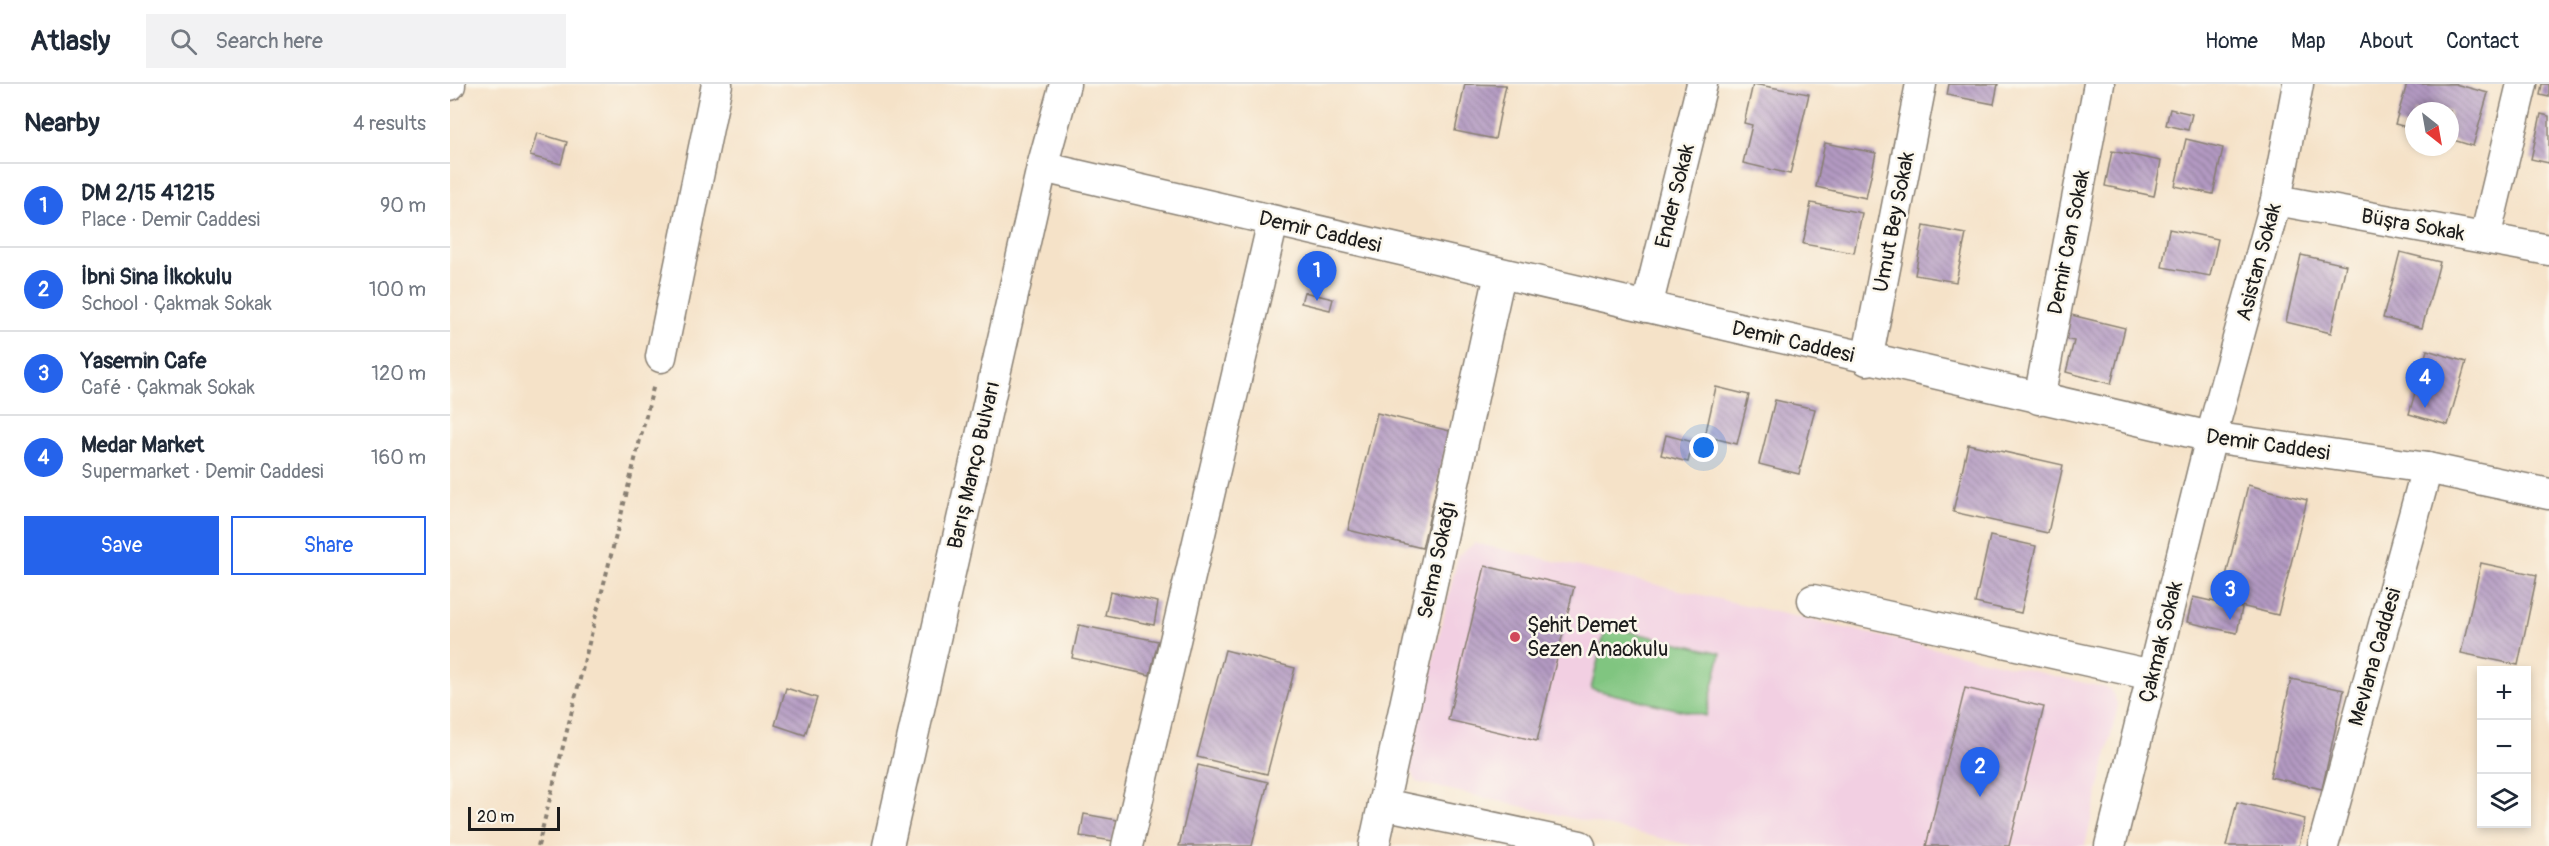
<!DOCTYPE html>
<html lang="en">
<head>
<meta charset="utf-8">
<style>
  body { margin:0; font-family:Pangolin,sans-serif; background:#f2f2f3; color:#1f2937 }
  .controls { position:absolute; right:18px; bottom:18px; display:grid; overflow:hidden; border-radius:0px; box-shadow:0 3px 9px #0003 }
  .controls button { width:54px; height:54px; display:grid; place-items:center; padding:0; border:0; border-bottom:2px solid #e0e1e3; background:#fff; color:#1f2937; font:30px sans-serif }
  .compass { position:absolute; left:1955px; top:18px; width:54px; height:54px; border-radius:50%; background:#fff; box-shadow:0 3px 9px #0003; rotate:149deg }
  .scale { position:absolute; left:18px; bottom:15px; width:92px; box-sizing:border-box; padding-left:6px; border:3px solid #1c1c1c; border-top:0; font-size:16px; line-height:21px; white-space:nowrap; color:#1c1c1c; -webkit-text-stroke:4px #fbf7ec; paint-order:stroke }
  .you { position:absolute; left:1254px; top:364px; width:21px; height:21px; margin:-15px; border:4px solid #fff; border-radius:50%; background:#1a73e8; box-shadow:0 0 0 9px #1a73e833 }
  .badge { display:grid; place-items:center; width:39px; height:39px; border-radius:50%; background:#2563eb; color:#fff; font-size:20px; font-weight:700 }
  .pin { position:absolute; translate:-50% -50px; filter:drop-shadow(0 2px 3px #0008) }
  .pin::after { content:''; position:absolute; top:32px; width:21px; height:18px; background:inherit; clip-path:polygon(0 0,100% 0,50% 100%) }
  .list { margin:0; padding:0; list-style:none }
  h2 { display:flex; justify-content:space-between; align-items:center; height:78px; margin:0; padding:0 24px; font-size:26px }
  h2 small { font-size:20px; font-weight:400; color:#747a83 }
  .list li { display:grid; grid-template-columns:39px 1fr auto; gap:18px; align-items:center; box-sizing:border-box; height:84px; padding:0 24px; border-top:2px solid #e0e1e3 }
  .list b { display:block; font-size:22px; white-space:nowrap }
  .list p { margin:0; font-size:20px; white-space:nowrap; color:#747a83 }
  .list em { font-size:20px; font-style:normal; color:#747a83 }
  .actions { display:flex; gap:12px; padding:18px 24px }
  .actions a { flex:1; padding:14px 0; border:2px solid #2563eb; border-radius:0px; text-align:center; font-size:21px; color:#2563eb }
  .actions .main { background:#2563eb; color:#fff }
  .icon { flex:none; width:33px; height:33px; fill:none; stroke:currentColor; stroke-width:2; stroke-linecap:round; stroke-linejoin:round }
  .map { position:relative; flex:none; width:2099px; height:762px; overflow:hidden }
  header { display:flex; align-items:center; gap:36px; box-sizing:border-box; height:84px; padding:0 30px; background:#fff; border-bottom:2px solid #e0e1e3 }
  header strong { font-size:28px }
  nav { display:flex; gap:33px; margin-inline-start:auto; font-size:21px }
  .search { width:420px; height:54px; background:#f2f2f3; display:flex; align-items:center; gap:15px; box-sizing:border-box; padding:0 21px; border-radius:0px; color:#747a83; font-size:22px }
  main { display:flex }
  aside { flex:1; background:#fff }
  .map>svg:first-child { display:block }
  .built { fill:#f2cfe2 }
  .pitch { fill:#80c580; stroke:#4e704e; stroke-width:1.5 }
  .building { fill:url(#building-back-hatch) }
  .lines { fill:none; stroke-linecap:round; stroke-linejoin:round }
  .minor-casing { stroke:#887f72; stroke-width:33 }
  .path { stroke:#887f72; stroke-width:4; stroke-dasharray:4.5 4.5; stroke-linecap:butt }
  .minor { stroke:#fff; stroke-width:30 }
  .poi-dot { fill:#d1495b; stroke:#fbf7ec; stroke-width:2 }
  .labels { text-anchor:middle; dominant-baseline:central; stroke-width:5; stroke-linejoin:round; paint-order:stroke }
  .street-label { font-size:21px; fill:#1c1c1c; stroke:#fbf7ec }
  .poi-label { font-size:21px; fill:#1c1c1c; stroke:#fbf7ec; text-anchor:start }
</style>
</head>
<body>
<header>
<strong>Atlasly</strong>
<div class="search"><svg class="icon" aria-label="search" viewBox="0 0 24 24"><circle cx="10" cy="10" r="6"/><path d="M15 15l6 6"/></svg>Search here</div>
<nav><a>Home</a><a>Map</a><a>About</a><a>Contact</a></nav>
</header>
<main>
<aside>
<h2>Nearby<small>4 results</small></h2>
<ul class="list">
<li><span class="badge">1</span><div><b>DM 2/15 41215</b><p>Place · Demir Caddesi</p></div><em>90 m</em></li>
<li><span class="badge">2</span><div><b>İbni Sina İlkokulu</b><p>School · Çakmak Sokak</p></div><em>100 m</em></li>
<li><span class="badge">3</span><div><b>Yasemin Cafe</b><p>Café · Çakmak Sokak</p></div><em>120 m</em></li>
<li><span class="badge">4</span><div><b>Medar Market</b><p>Supermarket · Demir Caddesi</p></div><em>160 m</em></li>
</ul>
<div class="actions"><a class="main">Save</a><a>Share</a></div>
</aside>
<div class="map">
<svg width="2099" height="762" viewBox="0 0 2099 762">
  <defs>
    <pattern id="building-back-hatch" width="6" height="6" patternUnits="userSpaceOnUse" patternTransform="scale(1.5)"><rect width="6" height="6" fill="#b39ac2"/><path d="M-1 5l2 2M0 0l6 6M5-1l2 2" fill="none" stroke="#917d9d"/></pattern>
  </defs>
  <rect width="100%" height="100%" fill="#fbf7ec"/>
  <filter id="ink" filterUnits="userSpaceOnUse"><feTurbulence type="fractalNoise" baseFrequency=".0167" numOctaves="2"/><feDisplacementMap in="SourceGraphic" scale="12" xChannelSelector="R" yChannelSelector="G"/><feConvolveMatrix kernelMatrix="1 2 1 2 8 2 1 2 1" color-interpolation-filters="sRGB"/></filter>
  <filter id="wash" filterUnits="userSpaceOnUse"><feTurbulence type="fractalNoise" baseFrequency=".008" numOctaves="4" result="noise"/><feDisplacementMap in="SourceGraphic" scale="24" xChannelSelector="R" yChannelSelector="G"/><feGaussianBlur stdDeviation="1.35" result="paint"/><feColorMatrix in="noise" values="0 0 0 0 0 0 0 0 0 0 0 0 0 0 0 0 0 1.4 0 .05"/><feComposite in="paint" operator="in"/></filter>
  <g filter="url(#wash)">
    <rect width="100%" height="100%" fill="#f5e2c8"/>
    <polygon class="built" points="1025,459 1661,605 1668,622 1635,762 1244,762 966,698 958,682 1008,472"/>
    <polygon class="pitch" points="1156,542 1271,569 1256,632 1141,605"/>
    <g id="blocks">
      <g class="building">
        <polygon points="1015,0 1056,1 1045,55 1005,47"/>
        <polygon points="1303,0 1359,10 1340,90 1293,79 1302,41 1294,39"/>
        <polygon points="1499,0 1548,0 1544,20 1497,11"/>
        <polygon points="1957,0 2005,0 2038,9 2023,62 2000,55 2000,27 1964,27 1964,45 1945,40"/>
        <polygon points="2092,0 2099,0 2099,13 2090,11"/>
        <polygon points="1720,25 1742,30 1738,46 1716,41"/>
        <polygon points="2091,30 2099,32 2099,79 2081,75"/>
        <polygon points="87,49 117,58 111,80 80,72"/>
        <polygon points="1736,55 1773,64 1763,110 1725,102"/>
        <polygon points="1375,59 1426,69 1416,114 1366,103"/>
        <polygon points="1662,67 1711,77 1704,112 1655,102"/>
        <polygon points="1361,119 1412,129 1404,169 1353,160"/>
        <polygon points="1474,142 1516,150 1506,198 1465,191"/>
        <polygon points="1719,145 1768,155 1760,192 1712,183"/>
        <polygon points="1950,168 1990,178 1972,244 1933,234"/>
        <polygon points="1851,171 1896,181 1881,249 1836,238"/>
        <polygon points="854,208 883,215 880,226 851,219"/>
        <polygon points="1617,230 1675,244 1661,300 1616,288 1624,257 1611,254"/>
        <polygon points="1977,266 2016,278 1998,341 1959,330"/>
        <polygon points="1266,303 1299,311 1287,360 1255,352"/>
        <polygon points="1325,316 1365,325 1349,390 1309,380"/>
        <polygon points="927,329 1000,347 972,464 898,446"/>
        <polygon points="1216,351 1243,358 1238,378 1211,371"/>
        <polygon points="1518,360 1613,381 1598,449 1503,428"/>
        <polygon points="1798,401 1857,416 1828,531 1770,517"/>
        <polygon points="1540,452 1586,462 1571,529 1525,519"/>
        <polygon points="2031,479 2087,491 2068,581 2011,569"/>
        <polygon points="1035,482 1124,503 1087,657 998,636"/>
        <polygon points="660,508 708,518 704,541 655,531"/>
        <polygon points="1743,513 1792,524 1787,549 1737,538"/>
        <polygon points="629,541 708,557 700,591 622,574"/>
        <polygon points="775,566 845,584 817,690 747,673"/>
        <polygon points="1841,595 1894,606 1872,705 1820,693"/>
        <polygon points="336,604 367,614 355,651 325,641"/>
        <polygon points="1515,604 1594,623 1559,762 1476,762"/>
        <polygon points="748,681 818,698 802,762 729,762"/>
        <polygon points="1787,718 1855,735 1849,762 1776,762"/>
        <polygon points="634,730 667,736 663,757 630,752"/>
      </g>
    </g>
  </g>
  <g filter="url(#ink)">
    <use href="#blocks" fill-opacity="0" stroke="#887f72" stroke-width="1.5"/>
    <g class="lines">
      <defs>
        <g id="minor">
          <polyline points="0,1 0,0"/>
          <polyline points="592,83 1761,353 1977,384 2099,410"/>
          <polyline points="1826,116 2099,166"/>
          <polyline points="2035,154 2072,0"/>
          <polyline points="1197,223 1252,0"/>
          <polyline points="211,273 267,0"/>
          <polyline points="1417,276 1471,0"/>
          <polyline points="1589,315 1649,0"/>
          <polyline points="1363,516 1702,591"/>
          <polyline points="933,720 1130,762"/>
          <polyline points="438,762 592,83 615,0"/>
          <polyline points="677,762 823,137"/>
          <polyline points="924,762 1050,190"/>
          <polyline points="1660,762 1761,353 1826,116 1848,0"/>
          <polyline points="1873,762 1977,384"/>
        </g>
      </defs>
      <use href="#minor" class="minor-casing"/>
      <polyline class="path" points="88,762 204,300"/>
      <use href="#minor" class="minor"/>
    </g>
  </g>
  <circle class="poi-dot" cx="1065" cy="553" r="6"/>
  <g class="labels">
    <g class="street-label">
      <text transform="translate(1225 112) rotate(-76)">Ender Sokak</text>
      <text transform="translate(1444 138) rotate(-79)">Umut Bey Sokak</text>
      <text transform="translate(1963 141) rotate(10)">Büşra Sokak</text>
      <text transform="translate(870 148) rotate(13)">Demir Caddesi</text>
      <text transform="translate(1619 158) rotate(-79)">Demir Can Sokak</text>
      <text transform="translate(1809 178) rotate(-75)">Asistan Sokak</text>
      <text transform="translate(1343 258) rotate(13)">Demir Caddesi</text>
      <text transform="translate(1818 361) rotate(8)">Demir Caddesi</text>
      <text transform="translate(524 381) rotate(-77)">Barış Manço Bulvarı</text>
      <text transform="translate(987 476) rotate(-78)">Selma Sokağı</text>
      <text transform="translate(1711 558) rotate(-76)">Çakmak Sokak</text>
      <text transform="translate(1925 573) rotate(-74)">Mevlana Caddesi</text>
    </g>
    <g class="poi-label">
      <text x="1077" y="541">Şehit Demet<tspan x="1077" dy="24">Sezen Anaokulu</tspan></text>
    </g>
  </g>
</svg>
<div class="controls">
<button>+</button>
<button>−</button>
<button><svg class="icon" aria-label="layers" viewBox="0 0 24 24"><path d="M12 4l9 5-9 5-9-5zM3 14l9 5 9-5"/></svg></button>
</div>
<svg class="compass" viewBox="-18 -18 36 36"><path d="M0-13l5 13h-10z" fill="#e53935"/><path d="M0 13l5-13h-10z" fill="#747a83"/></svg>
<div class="scale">20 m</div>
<div class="you"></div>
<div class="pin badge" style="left:867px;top:217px">1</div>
<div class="pin badge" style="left:1530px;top:713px">2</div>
<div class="pin badge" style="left:1780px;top:536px">3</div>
<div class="pin badge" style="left:1975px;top:324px">4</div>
</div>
</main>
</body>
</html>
